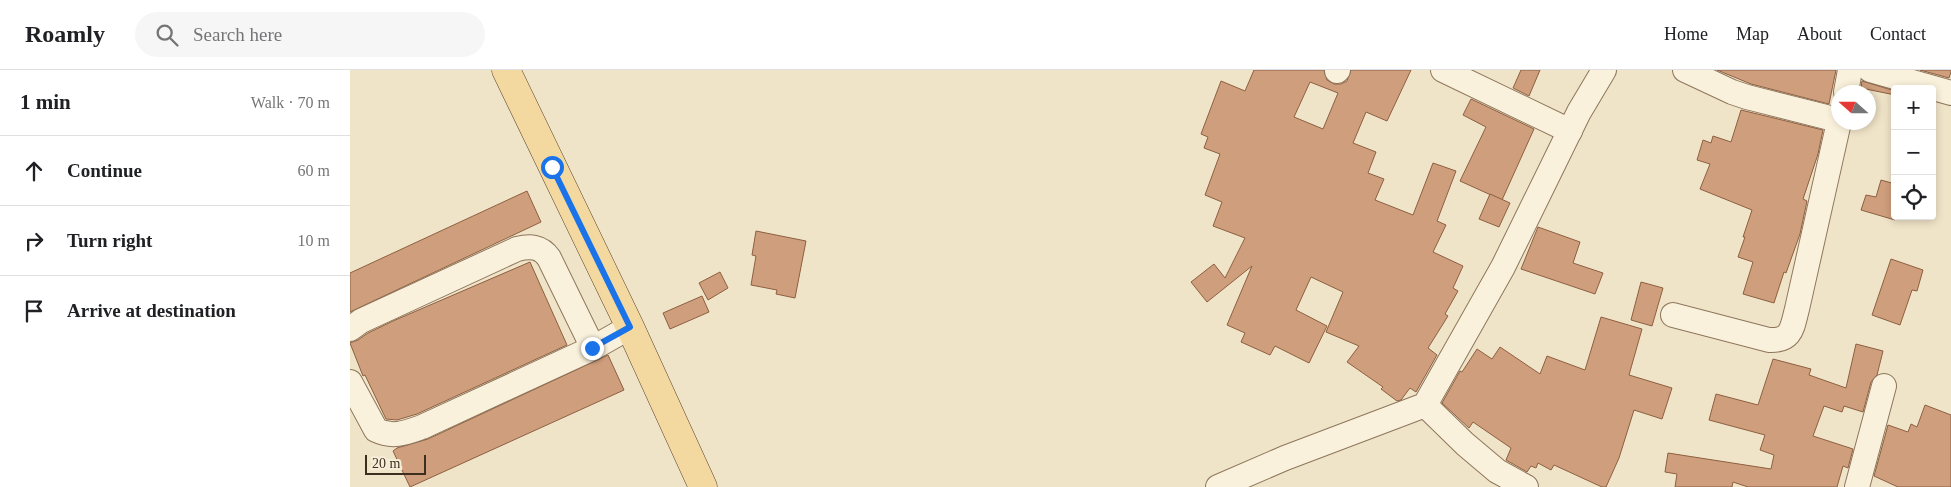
<!DOCTYPE html>
<html lang="en">
<head>
<meta charset="utf-8">
<style>
  body { margin:0; font-family:"Times New Roman",serif; background:#f6f6f6; color:#202124 }
  .controls { position:absolute; right:15px; top:15px; display:grid; overflow:hidden; border-radius:5px; box-shadow:0 2px 8px #0003 }
  .controls button { width:45px; height:45px; display:grid; place-items:center; padding:0; border:0; border-bottom:1px solid #e0e0e0; background:#fff; color:#202124; font:25px sans-serif }
  .compass { position:absolute; left:1481px; top:15px; width:45px; height:45px; border-radius:50%; background:#fff; box-shadow:0 2px 8px #0003; rotate:291deg }
  .scale { position:absolute; left:15px; bottom:12px; width:61px; box-sizing:border-box; padding-left:5px; border:2px solid #3d2e20; border-top:0; font-size:14px; line-height:18px; white-space:nowrap; color:#3d2e20; -webkit-text-stroke:4px #f7eed8; paint-order:stroke }
  .stop { position:absolute; width:15px; height:15px; margin:-11px; border:4px solid #1a73e8; border-radius:50%; background:#fff }
  .stop.end { background:#1a73e8; border-color:#fff; box-shadow:0 1px 5px #0008 }
  .list { margin:0; padding:0; list-style:none }
  h2 { display:flex; justify-content:space-between; align-items:center; height:65px; margin:0; padding:0 20px; font-size:21px }
  h2 small { font-size:16px; font-weight:400; color:#757577 }
  .list li { display:grid; grid-template-columns:32px 1fr auto; gap:15px; align-items:center; box-sizing:border-box; height:70px; padding:0 20px; border-top:1px solid #e0e0e0 }
  .list b { display:block; font-size:19px; white-space:nowrap }
  .list em { font-size:16px; font-style:normal; color:#757577 }
  .icon { flex:none; width:28px; height:28px; fill:none; stroke:currentColor; stroke-width:2; stroke-linecap:round; stroke-linejoin:round }
  .map { position:relative; flex:none; width:1601px; height:417px; overflow:hidden }
  header { display:flex; align-items:center; gap:30px; box-sizing:border-box; height:70px; padding:0 25px; background:#fff; border-bottom:1px solid #e0e0e0 }
  header strong { font-size:24px }
  nav { display:flex; gap:28px; margin-inline-start:auto; font-size:18px }
  .search { width:350px; height:45px; background:#f6f6f6; display:flex; align-items:center; gap:12px; box-sizing:border-box; padding:0 18px; border-radius:28px; color:#757577; font-size:19px }
  main { display:flex }
  aside { flex:1; background:#fff }
  .map>svg:first-child { display:block }
  .building { fill:#cf9f7d; stroke:#8d5f41; fill-rule:evenodd }
  .lines { fill:none; stroke-linecap:round; stroke-linejoin:round }
  .minor-casing { stroke:#8d765c; stroke-width:26 }
  .major-casing { stroke:#5b4430; stroke-width:29 }
  .minor { stroke:#faf1dc; stroke-width:24 }
  .major { stroke:#f3d9a0; stroke-width:28 }
  .route { stroke:#1a73e8; stroke-width:6 }
</style>
</head>
<body>
<header>
<strong>Roamly</strong>
<div class="search"><svg class="icon" aria-label="search" viewBox="0 0 24 24"><circle cx="10" cy="10" r="6"/><path d="M15 15l6 6"/></svg>Search here</div>
<nav><a>Home</a><a>Map</a><a>About</a><a>Contact</a></nav>
</header>
<main>
<aside>
<h2>1 min<small>Walk · 70 m</small></h2>
<ul class="list">
<li><svg class="icon" aria-label="ahead" viewBox="0 0 24 24"><path d="M12 20V5M6 11l6-6 6 6"/></svg><div><b>Continue</b></div><em>60 m</em></li>
<li><svg class="icon" aria-label="right" viewBox="0 0 24 24"><path d="M7 20v-9h11M14 6l5 5-5 5"/></svg><div><b>Turn right</b></div><em>10 m</em></li>
<li><svg class="icon" aria-label="arrive" viewBox="0 0 24 24"><path d="M6 21V4h12l-3 4 3 4H6"/></svg><div><b>Arrive at destination</b></div></li>
</ul>
</aside>
<div class="map">
<svg width="1601" height="417" viewBox="0 0 1601 417">
  <rect width="100%" height="100%" fill="#f0e4c8"/>
  <g class="building">
    <path d="M 904,0 L 974,0 L 977,10 L 984,14 L 991,14 L 997,11 L 1001,0 L 1061,0 L 1037,51 L 1016,42 L 1003,73 L 1026,82 L 1018,103 L 1034,109 L 1025,130 L 1063,145 L 1083,93 L 1106,101 L 1087,151 L 1096,155 L 1083,182 L 1113,196 L 1103,218 L 1108,221 L 1095,244 L 1098,246 L 1078,278 L 1087,285 L 1066,322 L 1060,318 L 1051,330 L 1047,331 L 1031,319 L 1033,317 L 997,292 L 1009,276 L 976,262 L 993,222 L 961,207 L 946,240 L 977,256 L 959,293 L 925,276 L 920,285 L 891,272 L 895,263 L 877,255 L 902,196 L 857,232 L 841,212 L 864,194 L 875,208 L 895,168 L 863,156 L 872,132 L 855,125 L 870,84 L 854,78 L 858,67 L 851,64 L 871,11 L 895,21 ZM 960,12 L 988,23 L 973,59 L 944,47 Z"/>
    <polygon points="1171,0 1190,0 1179,26 1163,18"/>
    <polygon points="1367,0 1486,0 1479,34 1401,14"/>
    <polygon points="1570,0 1601,0 1601,2 1599,8"/>
    <polygon points="1512,11 1545,21 1545,25 1511,18"/>
    <polygon points="1121,29 1184,59 1152,130 1110,111 1136,57 1113,45"/>
    <polygon points="1391,40 1473,60 1468,84 1453,129 1457,131 1450,164 1436,203 1434,202 1424,233 1393,224 1403,192 1388,187 1395,167 1393,167 1402,140 1350,119 1360,94 1347,90 1353,70 1361,73 1363,66 1381,72"/>
    <polygon points="1531,110 1545,114 1545,150 1511,140 1516,125 1526,127"/>
    <polygon points="177,121 191,152 0,242 0,203"/>
    <polygon points="1140,124 1160,133 1149,157 1129,149"/>
    <polygon points="1188,157 1230,172 1223,193 1253,203 1245,224 1171,199"/>
    <polygon points="406,161 456,171 445,228 426,224 427,220 401,215 406,186 402,185"/>
    <polygon points="1541,189 1573,200 1567,221 1562,220 1550,255 1522,245"/>
    <polygon points="180,192 217,275 67,344 47,350 36,349 15,305 13,306 0,273 8,270 18,263 43,251"/>
    <polygon points="370,202 378,218 358,230 349,213"/>
    <polygon points="1291,212 1313,218 1302,256 1281,250"/>
    <polygon points="352,226 359,242 320,259 313,243"/>
    <polygon points="1251,247 1292,259 1279,305 1322,318 1312,349 1284,340 1269,388 1256,417 1252,417 1204,395 1201,400 1188,393 1186,398 1181,396 1177,402 1156,390 1161,378 1123,352 1119,358 1092,333 1110,301 1112,302 1127,279 1142,289 1150,277 1190,304 1197,286 1235,300"/>
    <polygon points="1506,274 1533,281 1527,305 1521,312 1513,342 1494,336 1492,342 1474,336 1463,366 1503,379 1498,398 1493,396 1487,417 1398,417 1383,412 1382,417 1325,417 1327,404 1315,402 1318,383 1421,399 1424,385 1410,380 1415,365 1359,350 1366,324 1408,335 1423,289 1461,299 1459,305 1496,318"/>
    <polygon points="258,285 274,320 60,417 43,381 47,378 78,369"/>
    <polygon points="1575,335 1601,345 1601,417 1548,417 1524,406 1538,355 1558,362 1561,354 1567,357"/>
  </g>
  <g class="lines">
    <defs>
      <g id="minor">
        <polyline points="1093,0 1220,61"/>
        <polyline points="1335,0 1382,22 1397,27 1488,50"/>
        <polyline points="1520,0 1601,23"/>
        <polyline points="987,1 988,0"/>
        <polyline points="1496,22 1500,0"/>
        <path d="M 1323,245 L 1419,270 C 1442,271 1442,258 1447,239 L 1489,52"/>
        <path d="M 0,259 L 11,251 L 167,179 C 180,176 191,176 199,188 L 243,278"/>
        <path d="M 0,312 L 26,360 C 43,368 55,363 72,357 L 243,278 L 280,257"/>
        <polyline points="1075,335 1115,374 1147,401 1176,417"/>
        <polyline points="868,417 935,388 1075,335 1153,197 1229,42 1254,0"/>
        <polyline points="1507,417 1534,316"/>
      </g>
      <polyline id="major" points="156,0 280,257 353,417"/>
    </defs>
    <use href="#minor" class="minor-casing"/>
    <use href="#major" class="major-casing"/>
    <use href="#minor" class="minor"/>
    <use href="#major" class="major"/>
  </g>
  <g class="lines">
    <polyline class="route" points="202,97 280,257 242,278"/>
  </g>
</svg>
<div class="controls">
<button>+</button>
<button>−</button>
<button><svg class="icon" aria-label="locate" viewBox="0 0 24 24"><circle cx="12" cy="12" r="6"/><path d="M12 2v4M12 18v4M2 12h4M18 12h4"/></svg></button>
</div>
<svg class="compass" viewBox="-18 -18 36 36"><path d="M0-13l5 13h-10z" fill="#e53935"/><path d="M0 13l5-13h-10z" fill="#757577"/></svg>
<div class="scale">20 m</div>
<div class="stop" style="left:202px;top:97px"></div>
<div class="stop end" style="left:242px;top:278px"></div>
</div>
</main>
</body>
</html>
